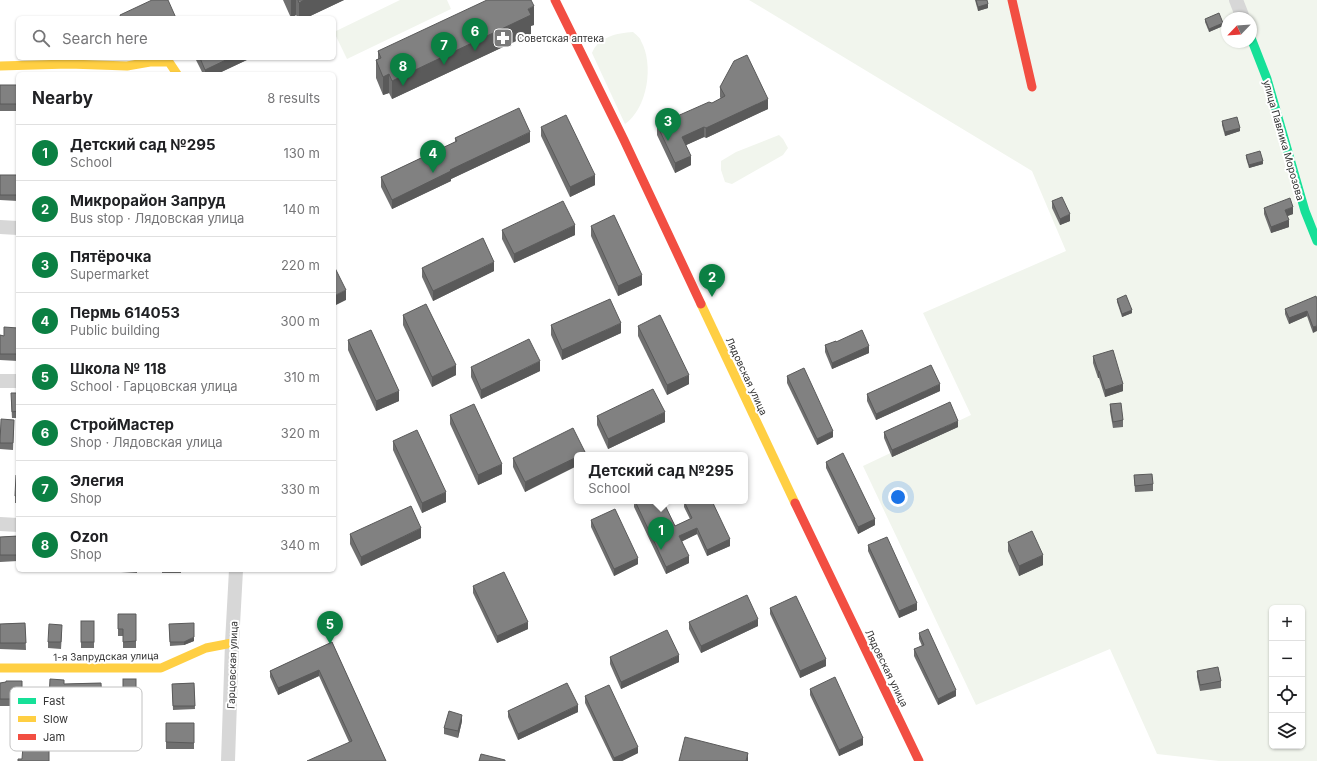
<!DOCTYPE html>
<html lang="en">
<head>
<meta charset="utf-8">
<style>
  body { margin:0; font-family:Inter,sans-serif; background:#f2f2f2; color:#202124 }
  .controls { position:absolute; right:12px; bottom:12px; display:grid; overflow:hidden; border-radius:6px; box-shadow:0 1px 3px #0004 }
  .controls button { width:36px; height:36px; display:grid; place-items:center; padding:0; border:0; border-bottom:1px solid #e0e0e0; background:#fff; color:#202124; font:20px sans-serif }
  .compass { position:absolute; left:1221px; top:12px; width:36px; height:36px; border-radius:50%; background:#fff; box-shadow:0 1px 3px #0004; rotate:245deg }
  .you { position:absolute; left:898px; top:497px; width:14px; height:14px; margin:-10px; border:3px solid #fff; border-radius:50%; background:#1a73e8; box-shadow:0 0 0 6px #1a73e833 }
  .badge { display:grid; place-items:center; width:26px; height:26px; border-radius:50%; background:#0b8043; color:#fff; font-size:13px; font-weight:700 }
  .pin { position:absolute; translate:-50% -33px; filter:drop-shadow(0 1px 2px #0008) }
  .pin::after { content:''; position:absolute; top:21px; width:14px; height:12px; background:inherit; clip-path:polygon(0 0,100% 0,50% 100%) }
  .popup { position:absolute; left:574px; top:452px; width:174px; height:52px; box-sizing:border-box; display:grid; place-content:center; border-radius:6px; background:#fff; filter:drop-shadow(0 1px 3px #0005); font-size:13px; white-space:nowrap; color:#757577 }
  .popup b { font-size:15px; color:#202124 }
  .popup::after { content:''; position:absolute; left:50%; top:100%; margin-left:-8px; border:8px solid transparent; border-top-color:#fff }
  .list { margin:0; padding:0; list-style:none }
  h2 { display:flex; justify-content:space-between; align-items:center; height:52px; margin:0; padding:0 16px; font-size:17px }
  h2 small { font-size:13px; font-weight:400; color:#757577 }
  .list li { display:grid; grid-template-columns:26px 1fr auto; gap:12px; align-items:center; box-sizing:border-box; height:56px; padding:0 16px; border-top:1px solid #e0e0e0 }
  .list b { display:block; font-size:15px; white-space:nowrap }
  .list p { margin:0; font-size:13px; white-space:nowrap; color:#757577 }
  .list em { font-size:13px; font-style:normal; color:#757577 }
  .icon { flex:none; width:22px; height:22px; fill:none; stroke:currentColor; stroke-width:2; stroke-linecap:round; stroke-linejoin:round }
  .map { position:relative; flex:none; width:1317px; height:761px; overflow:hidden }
  .search { position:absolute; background:#fff; box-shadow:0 1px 3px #0004; left:16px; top:16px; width:320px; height:44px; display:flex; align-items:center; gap:10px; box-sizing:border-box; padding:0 14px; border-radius:6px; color:#757577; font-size:15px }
  .panel { position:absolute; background:#fff; box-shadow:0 1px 3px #0004; left:16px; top:72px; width:320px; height:500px; border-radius:6px }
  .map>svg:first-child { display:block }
  .green { fill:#f1f5ed; fill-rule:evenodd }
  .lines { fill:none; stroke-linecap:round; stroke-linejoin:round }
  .street { stroke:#d7d7d7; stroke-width:14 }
  .fast { stroke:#16e098; stroke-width:9 }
  .slow { stroke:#ffcf43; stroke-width:9 }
  .jam { stroke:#f24e42; stroke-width:9 }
  .wall { fill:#6f6f6f }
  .shaded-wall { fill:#5a5a5a }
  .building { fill:#818181; stroke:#5a5a5a }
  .labels { text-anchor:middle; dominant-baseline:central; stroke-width:4; stroke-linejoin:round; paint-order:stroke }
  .poi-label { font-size:10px; fill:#333; stroke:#fff; text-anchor:start }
  .street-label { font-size:10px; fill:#333; stroke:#fff }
  .key { fill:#fff; stroke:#c2c2c2; stroke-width:1 }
  .key-label { font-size:11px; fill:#333 }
</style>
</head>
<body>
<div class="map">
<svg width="1317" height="761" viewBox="0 0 1317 761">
  <rect width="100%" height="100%" fill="#fff"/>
  <g class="green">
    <polygon points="400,0 447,0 451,9 347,59 334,32"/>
    <path d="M 749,0 L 1317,0 L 1317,761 L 1219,761 L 1157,754 L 1110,649 L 976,705 L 863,466 L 971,415 L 923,313 L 1066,251 L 1032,171 ZM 1227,18 L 1251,18 L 1251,42 L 1227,42 ZM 1272,608 L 1302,608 L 1302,746 L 1272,746 Z"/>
    <path d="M 633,32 C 636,35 640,37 641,41 C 654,64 648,108 625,124 L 592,53 C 598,37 617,33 633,32 Z"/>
    <polygon points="779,135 783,139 788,148 783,155 732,184 725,182 721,170 721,161 736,152"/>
  </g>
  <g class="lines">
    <g class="street">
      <polyline points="1236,0 1243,18"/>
      <polyline points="0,227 18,228"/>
      <polyline points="0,381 18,381"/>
      <polyline points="0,524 18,525"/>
      <polyline points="228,761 232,643 236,570"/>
    </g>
    <polyline class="fast" points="1251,38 1267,79 1305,211 1317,241"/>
    <g class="slow">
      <polyline points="0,66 69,64 127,66 150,62 169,62 177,74"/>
      <polyline points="701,304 795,503"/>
      <polyline points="0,668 161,668 206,648 232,643"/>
    </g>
    <g class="jam">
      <polyline points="555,0 624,140 701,304"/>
      <polyline points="1012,0 1032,87"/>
      <polyline points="795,503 919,761"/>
    </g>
  </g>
  <g class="wall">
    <polygon points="283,0 344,0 306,18 298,18 296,15 291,18"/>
    <polygon points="975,0 987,0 988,8 978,11"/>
    <polygon points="1205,19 1223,26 1209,32 1205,22"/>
    <polygon points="534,25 531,26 531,34 392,99 389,93 383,95 376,78 376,60 378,59 378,51"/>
    <polygon points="195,58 251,58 217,74 203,74"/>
    <rect x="0" y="85" width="18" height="26"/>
    <polygon points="720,87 768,109 706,138 704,137 686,145 691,165 675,173 657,135 657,125 712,103 721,99 720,97"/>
    <polygon points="1222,121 1240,131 1225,136 1222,125"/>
    <polygon points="541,127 595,185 570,197 541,136"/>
    <polygon points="455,138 530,142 451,179 451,181 392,209 381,187 381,177 455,142"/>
    <polygon points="1246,155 1263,164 1249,168 1246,158"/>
    <polygon points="0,175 18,175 18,201 0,200"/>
    <polygon points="1052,201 1070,221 1060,225 1052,208"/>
    <polygon points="1264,208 1293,214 1287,216 1289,227 1271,233 1264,214"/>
    <polygon points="591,226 642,285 618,296 591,236"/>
    <polygon points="502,230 575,235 514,263 502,239"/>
    <polygon points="422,268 494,271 433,301 422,277"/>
    <polygon points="1117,299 1132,313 1122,317 1117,302"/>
    <polygon points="1317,300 1313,333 1307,316 1289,324 1285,314 1285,309"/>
    <polygon points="403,315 456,375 432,387 403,325"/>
    <polygon points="551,325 621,333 562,360 551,335"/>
    <polygon points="638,326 689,384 667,395 638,336"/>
    <polygon points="18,328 18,361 0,360 0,335 4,336"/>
    <polygon points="348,340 399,401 376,411 348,350"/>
    <polygon points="836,342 869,353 832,369 825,352 825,345"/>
    <polygon points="1093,356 1123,391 1105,397 1099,378 1098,378 1093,363"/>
    <polygon points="471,367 540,371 481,399 471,377"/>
    <polygon points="787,376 833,437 817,445 787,383"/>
    <polygon points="940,391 876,420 867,401 867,394"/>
    <polygon points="18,393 18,418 12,418 11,400"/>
    <polygon points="1110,404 1123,420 1123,427 1113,428 1110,411"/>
    <polygon points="450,415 502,474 478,485 450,424"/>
    <polygon points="597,416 665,422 608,449 597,425"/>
    <polygon points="14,420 13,450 0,449 0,443"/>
    <polygon points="958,427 892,457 884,438 884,432"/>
    <polygon points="393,441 446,502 422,513 393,450"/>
    <polygon points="585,455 525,492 513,467 513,458"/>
    <polygon points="826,462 875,525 858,534 826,468"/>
    <polygon points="1134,475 1153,484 1153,491 1135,492"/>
    <polygon points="18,476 18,503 15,503 15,496"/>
    <polygon points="634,501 663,501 675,526 690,519 684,507 684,501 712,501 730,546 707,556 697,534 682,541 689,563 666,574 634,507"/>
    <polygon points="591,520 638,564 614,576 591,527"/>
    <polygon points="350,534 421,538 361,566 350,544"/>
    <polygon points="18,536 18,561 0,562 0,537"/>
    <polygon points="1008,542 1043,565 1019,576 1008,551"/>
    <polygon points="868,545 917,610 899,618 868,551"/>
    <polygon points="121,570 137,570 137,573 121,572"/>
    <rect x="162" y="570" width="19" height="3"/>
    <polygon points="473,586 528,629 497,643 473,593"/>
    <polygon points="770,608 826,666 800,678 770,614"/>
    <polygon points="118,614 136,614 136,648 123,648 123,636 118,636"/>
    <rect x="81" y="621" width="13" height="27"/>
    <polygon points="689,622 758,626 701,653 689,629"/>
    <polygon points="25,623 26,650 0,649 0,624"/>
    <polygon points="169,624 194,641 184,645 170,646"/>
    <polygon points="62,632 61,649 48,648 48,642"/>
    <polygon points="919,633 956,696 938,705 914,656 914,649 922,646 919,639"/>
    <polygon points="332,642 386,761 349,742 319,676 278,695 270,677 270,671"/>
    <polygon points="610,657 679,662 621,689 610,664"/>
    <polygon points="1197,671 1221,681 1221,688 1200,691 1197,677"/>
    <rect x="123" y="679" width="13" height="28"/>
    <polygon points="22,681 22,706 0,706 0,683"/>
    <polygon points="101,683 102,713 73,714 73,705 49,705 49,699 64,684"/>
    <polygon points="194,683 195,709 173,710 172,684"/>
    <polygon points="810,689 863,745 839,756 810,695"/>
    <polygon points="585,696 638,753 622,761 613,761 585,703"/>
    <polygon points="508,711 578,712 518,740 508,717"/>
    <polygon points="462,721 458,738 444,734 444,728"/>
    <rect x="166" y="723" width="28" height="26"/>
  </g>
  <g class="shaded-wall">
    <polygon points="291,0 296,0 296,15 291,18"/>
    <polygon points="304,0 344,0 306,18 299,18 299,3"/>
    <polygon points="988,4 988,8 978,11 978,7"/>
    <polygon points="534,6 534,25 531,26 531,34 392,99 392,81"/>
    <polygon points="1223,23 1223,26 1209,32 1209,29"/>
    <polygon points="230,58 251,58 217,74 205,74 205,70"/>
    <polygon points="389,74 389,93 383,95 383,77"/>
    <polygon points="768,99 768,109 706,138 706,128"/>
    <polygon points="704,127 704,137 682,147 682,137"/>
    <polygon points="1240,128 1240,131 1225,136 1225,132"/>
    <polygon points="530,132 530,142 451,179 451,181 392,209 392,200 450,170"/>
    <polygon points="691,156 691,165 675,173 675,163"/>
    <polygon points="1263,161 1263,164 1249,168 1249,165"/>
    <polygon points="595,175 595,185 570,197 570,187"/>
    <polygon points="1293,207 1293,214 1285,217 1285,210"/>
    <polygon points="1070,214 1070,221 1060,225 1060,219"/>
    <polygon points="1289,220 1289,227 1271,233 1271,227"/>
    <polygon points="575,225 575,235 514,263 514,254"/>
    <polygon points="494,262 494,271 433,301 433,291"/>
    <polygon points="642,275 642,285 618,296 618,286"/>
    <polygon points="346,290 346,300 334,306 334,296"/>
    <polygon points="1132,310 1132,313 1122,317 1122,314"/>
    <polygon points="1307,311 1307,316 1289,324 1289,318"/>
    <polygon points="621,323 621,333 562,360 562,350"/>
    <polygon points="1317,326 1317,331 1313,333 1313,327"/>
    <polygon points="869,346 869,353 832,369 832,363"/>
    <polygon points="540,361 540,371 481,399 481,390"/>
    <polygon points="456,365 456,375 432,387 432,377"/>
    <rect x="1098" y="371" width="1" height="7"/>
    <polygon points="689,375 689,384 667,395 667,385"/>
    <polygon points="940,384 940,391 876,420 876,414"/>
    <polygon points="1123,384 1123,391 1105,397 1105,390"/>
    <polygon points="399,391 399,401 376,411 376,401"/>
    <polygon points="665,412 665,422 608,449 608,439"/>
    <polygon points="958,421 958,427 892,457 892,450"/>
    <polygon points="833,431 833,437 817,445 817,439"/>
    <polygon points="577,457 577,466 525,492 525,482"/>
    <polygon points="502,464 502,474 478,485 478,475"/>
    <polygon points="446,492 446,502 422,513 422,503"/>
    <polygon points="875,519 875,525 858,534 858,527"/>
    <polygon points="421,528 421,538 361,566 361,557"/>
    <polygon points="697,528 697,534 679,543 679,536"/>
    <polygon points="730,539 730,546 707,556 707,550"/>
    <polygon points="1043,555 1043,565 1019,576 1019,566"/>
    <polygon points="689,556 689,563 666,574 666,567"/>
    <polygon points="638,558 638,564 614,576 614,569"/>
    <polygon points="917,603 917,610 899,618 899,611"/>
    <polygon points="758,619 758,626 701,653 701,646"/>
    <polygon points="528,622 528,629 497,643 497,636"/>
    <polygon points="194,637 194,641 184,645 184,642"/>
    <polygon points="679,655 679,662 621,689 621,682"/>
    <polygon points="826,659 826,666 800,678 800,671"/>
    <polygon points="319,670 319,676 278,695 278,688"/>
    <polygon points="956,690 956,696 938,705 938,699"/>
    <polygon points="578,705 578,712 518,740 518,734"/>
    <polygon points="462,715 462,721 458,738 458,731"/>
    <polygon points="863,738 863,745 839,756 839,750"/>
    <polygon points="638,747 638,753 622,761 614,761 614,758"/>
    <polygon points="748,753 748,761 746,761"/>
  </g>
  <g class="building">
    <polygon points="152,0 168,0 176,18 121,18 120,15"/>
    <polygon points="298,0 304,0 299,3"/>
    <polygon points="487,0 531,0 534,6 528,9 531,15 392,81 389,74 383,77 376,60 381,58 378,51"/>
    <polygon points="976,0 987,0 988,4 978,7"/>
    <polygon points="1219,13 1223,23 1209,29 1205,19"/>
    <polygon points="747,55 768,99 706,128 704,127 682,137 691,156 675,163 657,125 709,102 712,103 725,96 720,87 734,61"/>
    <polygon points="200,58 230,58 205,70"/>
    <rect x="0" y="85" width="18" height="19"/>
    <polygon points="519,108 530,132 450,170 451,171 392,200 381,177 457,141 455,138"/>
    <polygon points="566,115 595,175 570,187 541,127"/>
    <polygon points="1237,117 1240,128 1225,132 1222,121"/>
    <polygon points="1260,151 1263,161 1249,165 1246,155"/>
    <rect x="0" y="175" width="18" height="20"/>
    <polygon points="1062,197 1070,214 1060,219 1052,201"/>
    <polygon points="1290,198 1293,207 1285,210 1289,220 1271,227 1264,208"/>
    <polygon points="563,201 575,225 514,254 502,230"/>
    <polygon points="614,215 642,275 618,286 591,226"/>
    <polygon points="483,238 494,262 433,291 422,268"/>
    <polygon points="334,266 346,290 334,296"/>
    <polygon points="1126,295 1132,310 1122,314 1117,299"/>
    <polygon points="1316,296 1317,300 1317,326 1313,327 1307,311 1289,318 1285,309"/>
    <polygon points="610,299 621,323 562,350 551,325"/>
    <polygon points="426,304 456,365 432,377 403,315"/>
    <polygon points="660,315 689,375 667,385 638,326"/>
    <polygon points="4,327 18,328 18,354 0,354 0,335 4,336"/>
    <polygon points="371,330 399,391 376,401 348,340"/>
    <polygon points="862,330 869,346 832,363 825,345 836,341 836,342"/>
    <polygon points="529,339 540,361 481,390 471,367"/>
    <polygon points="1113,350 1123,384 1105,390 1099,371 1098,371 1093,356"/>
    <polygon points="931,365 940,384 876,414 867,394"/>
    <polygon points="804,368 833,431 817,439 787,376"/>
    <polygon points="653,389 665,412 608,439 597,416"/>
    <polygon points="11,393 18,393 18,411 12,412"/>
    <polygon points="950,402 958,421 892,450 884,432"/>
    <polygon points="1121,403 1123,420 1113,422 1110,404"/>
    <polygon points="474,404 502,464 478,475 450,415"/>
    <polygon points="1,419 14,420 13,443 0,443"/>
    <polygon points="573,428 585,452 580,455 577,455 577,457 525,482 513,458"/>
    <polygon points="417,430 446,492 422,503 393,441"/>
    <polygon points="843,453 875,519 858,527 826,462"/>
    <polygon points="1152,474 1153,484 1135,486 1134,475"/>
    <polygon points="16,475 18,476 18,496 15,496"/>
    <polygon points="635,501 663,501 675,526 692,518 684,501 712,501 730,539 707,550 697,528 679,536 689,556 666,567"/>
    <polygon points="411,506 421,528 361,557 350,534"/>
    <polygon points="615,509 638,558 614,569 591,520"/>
    <polygon points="1032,531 1043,555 1019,566 1008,542"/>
    <polygon points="18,536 18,555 0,555 0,537"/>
    <polygon points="887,537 917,603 899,611 868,545"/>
    <polygon points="504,572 528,622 497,636 473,586"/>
    <polygon points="747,595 758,619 701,646 689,622"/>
    <polygon points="796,596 826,659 800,671 770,608"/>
    <polygon points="118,614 136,614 136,641 123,642 123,629 118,629"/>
    <rect x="81" y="621" width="13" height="21"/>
    <polygon points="25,623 26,643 0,643 0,624"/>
    <polygon points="194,623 194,637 184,642 170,642 169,624"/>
    <polygon points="49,624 62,625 61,642 48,642"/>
    <polygon points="928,629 956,690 938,699 914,649 924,645 919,633"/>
    <polygon points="667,630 679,655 621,682 610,657"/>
    <polygon points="332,642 386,761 307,761 352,741 319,670 278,688 270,671"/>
    <polygon points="1218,667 1221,681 1200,685 1197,671"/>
    <polygon points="835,677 863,738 839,750 810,689"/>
    <polygon points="50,679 64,680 64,684 101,683 102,706 73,707 73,699 49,699"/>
    <rect x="123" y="679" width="13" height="21"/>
    <polygon points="6,681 22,681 22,699 0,699 0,683 6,682"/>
    <polygon points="194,683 195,706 173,706 172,684"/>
    <polygon points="567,683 578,705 518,734 508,711"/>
    <polygon points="609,685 638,747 614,758 585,696"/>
    <polygon points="449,711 462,715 458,731 444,728"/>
    <polygon points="166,723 194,723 194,743 166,742"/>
    <polygon points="24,733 35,734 35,736 49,736 49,761 18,761 18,759 22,759"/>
    <polygon points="685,737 748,753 746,761 679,761"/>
    <polygon points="481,754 505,760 505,761 479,761"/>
  </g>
  <defs>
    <symbol id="pharmacy-square" viewBox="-11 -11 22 22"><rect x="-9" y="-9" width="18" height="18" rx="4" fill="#7a7a7a" stroke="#fff"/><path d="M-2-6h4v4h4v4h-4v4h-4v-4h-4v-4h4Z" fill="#fff"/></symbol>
  </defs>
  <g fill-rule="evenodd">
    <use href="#pharmacy-square" x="492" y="27" width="22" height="22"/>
  </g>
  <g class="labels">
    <g class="poi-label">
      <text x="517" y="38">Советская аптека</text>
    </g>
    <g class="street-label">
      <text transform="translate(1284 140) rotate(74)">улица Павлика Морозова</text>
      <text transform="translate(747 376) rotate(65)">Лядовская улица</text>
      <text transform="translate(106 656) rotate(-1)">1-я Запрудская улица</text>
      <text transform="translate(232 665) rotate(-88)">Гарцовская улица</text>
      <text transform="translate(887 668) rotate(64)">Лядовская улица</text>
    </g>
  </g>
  <rect x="10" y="687" width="132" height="64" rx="6" class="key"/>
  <rect x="18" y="698" width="18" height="6" fill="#16e098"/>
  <rect x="18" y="716" width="18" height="6" fill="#ffcf43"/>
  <rect x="18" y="734" width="18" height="6" fill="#f24e42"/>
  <g class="key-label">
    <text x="43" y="705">Fast</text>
    <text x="43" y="723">Slow</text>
    <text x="43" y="741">Jam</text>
  </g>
</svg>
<div class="controls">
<button>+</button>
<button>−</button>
<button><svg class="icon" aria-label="locate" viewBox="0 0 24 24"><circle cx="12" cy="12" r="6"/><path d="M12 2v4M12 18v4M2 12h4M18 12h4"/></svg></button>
<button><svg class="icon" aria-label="layers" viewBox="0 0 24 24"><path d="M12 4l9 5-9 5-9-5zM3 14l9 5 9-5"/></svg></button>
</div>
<svg class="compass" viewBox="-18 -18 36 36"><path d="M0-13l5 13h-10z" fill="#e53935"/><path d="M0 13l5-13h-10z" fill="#757577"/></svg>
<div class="you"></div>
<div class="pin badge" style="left:661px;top:550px">1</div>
<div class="popup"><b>Детский сад №295</b>School</div>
<div class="pin badge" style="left:712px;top:297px">2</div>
<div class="pin badge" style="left:668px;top:141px">3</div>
<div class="pin badge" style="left:433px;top:173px">4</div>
<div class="pin badge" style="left:330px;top:644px">5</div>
<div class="pin badge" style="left:475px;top:51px">6</div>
<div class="pin badge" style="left:444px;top:65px">7</div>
<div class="pin badge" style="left:403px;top:86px">8</div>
<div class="search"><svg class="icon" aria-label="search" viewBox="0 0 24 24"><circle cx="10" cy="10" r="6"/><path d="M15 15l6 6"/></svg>Search here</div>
<section class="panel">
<h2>Nearby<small>8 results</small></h2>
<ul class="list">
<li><span class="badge">1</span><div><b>Детский сад №295</b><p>School</p></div><em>130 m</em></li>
<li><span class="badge">2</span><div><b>Микрорайон Запруд</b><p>Bus stop · Лядовская улица</p></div><em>140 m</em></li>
<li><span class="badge">3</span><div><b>Пятёрочка</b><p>Supermarket</p></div><em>220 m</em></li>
<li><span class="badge">4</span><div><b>Пермь 614053</b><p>Public building</p></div><em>300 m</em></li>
<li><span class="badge">5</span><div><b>Школа № 118</b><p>School · Гарцовская улица</p></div><em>310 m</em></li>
<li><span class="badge">6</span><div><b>СтройМастер</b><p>Shop · Лядовская улица</p></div><em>320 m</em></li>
<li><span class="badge">7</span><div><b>Элегия</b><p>Shop</p></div><em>330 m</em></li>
<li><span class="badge">8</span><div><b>Ozon</b><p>Shop</p></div><em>340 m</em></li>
</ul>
</section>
</div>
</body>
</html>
